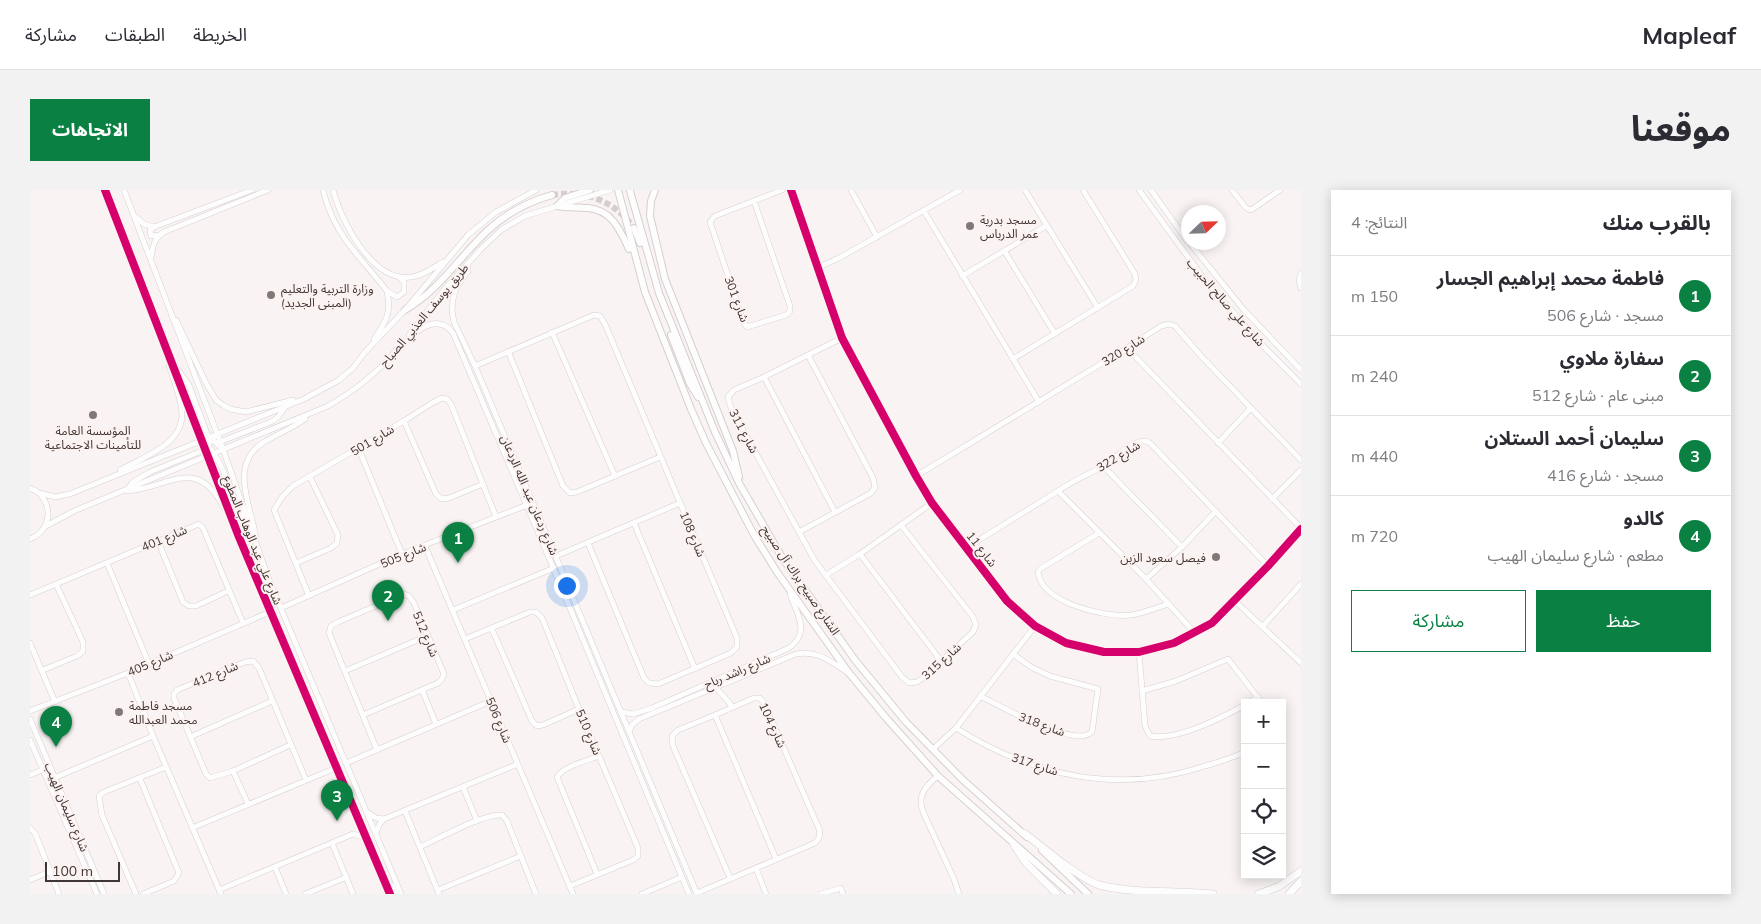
<!DOCTYPE html>
<html lang="ar">
<head>
<meta charset="utf-8">
<style>
  body { margin:0; font-family:Mulish,"Noto Sans Arabic",sans-serif; background:#f2f2f3; color:#2b2b33; direction:rtl }
  .controls { position:absolute; right:15px; bottom:15px; display:grid; overflow:hidden; border-radius:0px; box-shadow:0 2px 12px #0003 }
  .controls button { width:45px; height:45px; display:grid; place-items:center; padding:0; border:0; border-bottom:1px solid #e1e1e2; background:#fff; color:#2b2b33; font:25px sans-serif }
  .compass { position:absolute; left:1151px; top:15px; width:45px; height:45px; border-radius:50%; background:#fff; box-shadow:0 2px 12px #0003; rotate:67deg }
  .scale { position:absolute; left:15px; bottom:12px; width:75px; box-sizing:border-box; padding-left:5px; border:2px solid #403635; border-top:0; font-size:14px; line-height:18px; white-space:nowrap; color:#403635; -webkit-text-stroke:4px #fcf2f0; paint-order:stroke }
  .you { position:absolute; left:536px; top:395px; width:18px; height:18px; margin:-12px; border:4px solid #fff; border-radius:50%; background:#1a73e8; box-shadow:0 0 0 8px #1a73e833 }
  .badge { display:grid; place-items:center; width:32px; height:32px; border-radius:50%; background:#0b8043; color:#fff; font-size:16px; font-weight:700 }
  .pin { position:absolute; translate:-50% -41px; filter:drop-shadow(0 1px 2px #0008) }
  .pin::after { content:''; position:absolute; top:26px; width:18px; height:15px; background:inherit; clip-path:polygon(0 0,100% 0,50% 100%) }
  .list { margin:0; padding:0; list-style:none }
  h2 { display:flex; justify-content:space-between; align-items:center; height:65px; margin:0; padding:0 20px; font-size:21px }
  h2 small { font-size:16px; font-weight:400; color:#7c7c81 }
  .list li { display:grid; grid-template-columns:32px 1fr auto; gap:15px; align-items:center; box-sizing:border-box; height:80px; padding:0 20px; border-top:1px solid #e1e1e2 }
  .list b { display:block; font-size:19px; white-space:nowrap }
  .list p { margin:0; font-size:16px; white-space:nowrap; color:#7c7c81 }
  .list em { font-size:16px; font-style:normal; color:#7c7c81 }
  .actions { display:flex; gap:10px; padding:15px 20px }
  .actions a { flex:1; padding:11px 0; border:1px solid #0b8043; border-radius:0px; text-align:center; font-size:18px; color:#0b8043 }
  .actions .main { background:#0b8043; color:#fff }
  .icon { flex:none; width:28px; height:28px; fill:none; stroke:currentColor; stroke-width:2; stroke-linecap:round; stroke-linejoin:round }
  .map { position:relative; flex:none; width:1271px; height:704px; overflow:hidden; direction:ltr; border-radius:0px }
  header { display:flex; align-items:center; gap:30px; box-sizing:border-box; height:70px; padding:0 25px; background:#fff; border-bottom:1px solid #e1e1e2 }
  header strong { font-size:24px }
  nav { display:flex; gap:28px; margin-inline-start:auto; font-size:18px }
  .intro { display:flex; align-items:center; justify-content:space-between; box-sizing:border-box; height:120px; padding:0 30px }
  h1 { margin:0; font-size:35px }
  .button { padding:12px 22px; border-radius:0px; background:#0b8043; color:#fff; font-size:18px; font-weight:700 }
  main { display:flex; gap:30px; padding:0 30px }
  aside { flex:1; background:#fff; border-radius:0px; box-shadow:0 2px 12px #0003 }
  .map>svg:first-child { display:block }
  .lines { fill:none; stroke-linecap:round; stroke-linejoin:round }
  .major-tunnel { stroke:#d4cecd; stroke-width:6; stroke-dasharray:6 3; stroke-linecap:butt }
  .minor-casing { stroke:#d6cfce; stroke-width:6 }
  .major-casing { stroke:#d6cfce; stroke-width:8 }
  .highway-casing { stroke:#d6cfce; stroke-width:8 }
  .minor { stroke:#fefdfd; stroke-width:5 }
  .major { stroke:#fefdfd; stroke-width:6 }
  .highway { stroke:#fefdfd; stroke-width:7 }
  .cycleway-casing { stroke:#fcf2f0; stroke-width:11 }
  .cycleway { stroke:#d6006c; stroke-width:8 }
  .poi-dot { fill:#817878; stroke:#fcf2f0; stroke-width:2 }
  .labels { text-anchor:middle; dominant-baseline:central; stroke-width:4; stroke-linejoin:round; paint-order:stroke }
  .poi-label { font-size:12px; fill:#403635; stroke:#fcf2f0; text-anchor:start }
  .street-label { font-size:12px; fill:#403635; stroke:#fcf2f0 }
</style>
</head>
<body>
<header>
<strong>Mapleaf</strong>
<nav><a>الخريطة</a><a>الطبقات</a><a>مشاركة</a></nav>
</header>
<div class="intro"><h1>موقعنا</h1><a class="button">الاتجاهات</a></div>
<main>
<aside>
<h2>بالقرب منك<small>النتائج: 4</small></h2>
<ul class="list">
<li><span class="badge">1</span><div><b>فاطمة محمد إبراهيم الجسار</b><p>مسجد · شارع 506</p></div><em>150 m</em></li>
<li><span class="badge">2</span><div><b>سفارة ملاوي</b><p>مبنى عام · شارع 512</p></div><em>240 m</em></li>
<li><span class="badge">3</span><div><b>سليمان أحمد الستلان</b><p>مسجد · شارع 416</p></div><em>440 m</em></li>
<li><span class="badge">4</span><div><b>كالدو</b><p>مطعم · شارع سليمان الهيب</p></div><em>720 m</em></li>
</ul>
<div class="actions"><a class="main">حفظ</a><a>مشاركة</a></div>
</aside>
<div class="map">
<svg width="1271" height="704" viewBox="0 0 1271 704">
  <rect width="100%" height="100%" fill="#f9f4f3"/>
  <g class="lines">
    <path class="major-tunnel" d="M 522,5 C 556,0 585,11 604,38"/>
    <defs>
      <g id="minor">
        <polyline points="75,0 209,347 360,704"/>
        <polyline points="94,0 193,259 239,390 371,704"/>
        <path d="M 293,0 C 304,46 330,66 357,101 L 367,107 L 374,102 L 374,92 L 370,88"/>
        <path d="M 303,0 C 311,30 342,93 381,87 C 392,86 403,78 413,72"/>
        <polyline points="761,0 812,148 886,286 902,313 977,411 1005,436 1036,453 1074,462 1109,462 1144,453 1182,433 1238,376 1271,339"/>
        <polyline points="821,0 847,47"/>
        <polyline points="995,0 1068,118"/>
        <polyline points="1109,0 1177,93 1232,155 1271,194"/>
        <polyline points="1121,0 1158,52"/>
        <polyline points="1202,0 1216,18 1221,20 1250,0"/>
        <polyline points="724,11 760,116 760,121 756,125 717,137 714,133 680,32 685,26 752,0"/>
        <polyline points="894,21 1009,212"/>
        <polyline points="106,27 114,34 124,37 222,0"/>
        <polyline points="124,37 120,40 121,46 129,45"/>
        <polyline points="1159,52 1214,120 1271,180"/>
        <polyline points="975,62 1025,144"/>
        <path d="M 121,67 C 123,56 124,48 134,42 L 238,0"/>
        <polyline points="438,73 438,81 426,98 423,109 422,121 424,132 445,176 523,360 667,704"/>
        <polyline points="787,78 809,68 930,0"/>
        <polyline points="1271,83 1269,90 1271,98"/>
        <polyline points="932,86 1016,36"/>
        <polyline points="146,130 176,193 186,210 193,215 200,219 216,222 263,210"/>
        <polyline points="522,142 585,286"/>
        <polyline points="379,145 413,101 451,59 471,40 495,26 580,0"/>
        <polyline points="812,148 734,187 704,200 698,207 701,218 785,371 872,487 879,493 887,492 894,487 943,442 946,435 943,427 871,335"/>
        <path d="M 344,149 C 356,132 362,122 357,102"/>
        <polyline points="1097,158 1271,338"/>
        <polyline points="478,161 533,296 540,303 547,302 630,267"/>
        <path d="M 366,162 C 380,147 404,119 423,143 L 517,363 L 659,704"/>
        <polyline points="983,169 1103,96 1106,90 1105,84 1053,0"/>
        <polyline points="143,173 159,195 178,246 193,259"/>
        <polyline points="445,176 564,125 570,126 575,134 707,448 707,457 701,463 628,494 619,493 614,488 558,353"/>
        <polyline points="734,187 805,322"/>
        <polyline points="374,231 406,304 412,309 419,308 453,294"/>
        <path d="M 171,250 C 194,264 201,312 218,337"/>
        <polyline points="187,253 243,231 248,227 255,217"/>
        <polyline points="1188,253 1221,218"/>
        <polyline points="328,257 372,364"/>
        <polyline points="1073,276 1152,357"/>
        <path d="M 90,280 C 115,266 159,253 151,216 C 149,202 143,189 139,175"/>
        <polyline points="886,286 1097,158 1131,136 1139,134 1145,136 1172,167 1271,270"/>
        <polyline points="99,297 103,292 120,282 174,260 187,243"/>
        <path d="M 0,298 C 24,307 24,340 0,349"/>
        <path d="M 98,301 C 140,297 167,265 194,318"/>
        <polyline points="1028,301 1116,389 1164,442"/>
        <polyline points="10,303 25,307 40,304 274,209 309,190 323,178 335,162 375,120 438,45 466,22 506,0"/>
        <polyline points="1242,309 1271,280"/>
        <polyline points="604,333 665,479"/>
        <path d="M 16,336 L 44,321 L 298,216 C 324,201 348,183 367,159"/>
        <polyline points="769,342 841,303 845,297 843,288 778,165"/>
        <path d="M 1069,343 L 1010,379 L 1008,382 C 1011,413 1076,428 1101,425 C 1114,423 1126,418 1138,414"/>
        <path d="M 226,348 C 221,316 198,274 234,252 C 248,244 262,238 275,229"/>
        <polyline points="128,351 153,412 159,416 166,416 198,401"/>
        <polyline points="395,356 543,704"/>
        <path d="M 936,358 L 1028,301 C 1042,291 1058,285 1073,276 C 1085,268 1096,256 1109,252 C 1114,250 1117,251 1120,253 L 1238,376"/>
        <polyline points="830,364 911,471"/>
        <polyline points="526,366 650,313"/>
        <polyline points="77,373 119,474"/>
        <polyline points="266,373 301,358 307,353 308,345 280,287"/>
        <polyline points="796,385 830,364 902,313"/>
        <polyline points="1116,389 1152,357 1186,321"/>
        <polyline points="0,405 169,334 173,338 213,433"/>
        <polyline points="279,406 244,320 252,307 263,296 374,231 402,213 412,208 417,209 421,214 466,327"/>
        <polyline points="1205,411 1271,473"/>
        <polyline points="251,418 372,364 497,315"/>
        <polyline points="423,420 524,378"/>
        <path d="M 1005,436 L 926,538 C 1002,586 1088,605 1175,576 C 1189,572 1202,568 1215,562"/>
        <polyline points="1233,436 1271,394"/>
        <polyline points="462,439 502,531 507,536 513,535 549,519"/>
        <polyline points="435,449 500,422 506,422 512,428 549,519 608,658 608,666 603,670 540,696"/>
        <polyline points="0,453 25,512"/>
        <path d="M 1109,462 L 1115,536 L 1120,546 C 1147,551 1191,528 1215,515"/>
        <polyline points="13,480 47,466 53,461 53,452 26,394"/>
        <polyline points="315,481 397,446"/>
        <polyline points="98,483 123,546 191,704"/>
        <polyline points="685,497 698,511 702,517"/>
        <polyline points="392,500 406,534"/>
        <polyline points="1112,501 1146,491 1198,469 1232,513"/>
        <path d="M 950,506 C 976,519 1023,546 1051,546 C 1055,546 1059,544 1062,542 L 1068,499 L 1020,486 L 1001,477 L 983,464"/>
        <polyline points="1218,513 1228,507"/>
        <polyline points="0,521 98,483 240,422"/>
        <path d="M 591,522 L 603,524 L 622,518 L 759,458 C 781,442 767,424 760,404"/>
        <polyline points="333,525 408,493 412,489 414,484 384,413 379,406 374,404 308,432 301,436 299,443 347,560"/>
        <polyline points="685,525 746,669"/>
        <polyline points="0,529 74,704"/>
        <path d="M 599,541 L 602,535 L 609,529 L 766,464 C 787,460 800,471 817,482"/>
        <polyline points="160,547 242,511"/>
        <polyline points="0,550 67,704"/>
        <polyline points="260,555 203,581 180,588 176,584 144,508 144,504 147,500 215,472 223,471 229,478 276,590"/>
        <polyline points="903,559 926,538"/>
        <polyline points="316,573 461,511"/>
        <polyline points="203,581 218,614"/>
        <polyline points="0,585 12,580"/>
        <path d="M 908,586 C 895,596 886,607 894,624 L 924,689 L 929,704"/>
        <polyline points="24,588 123,546"/>
        <polyline points="110,589 149,683 144,691 113,704"/>
        <polyline points="433,597 447,631"/>
        <polyline points="375,621 409,704"/>
        <polyline points="339,623 346,628 354,629"/>
        <polyline points="0,638 5,643 29,704"/>
        <polyline points="162,638 306,578"/>
        <polyline points="346,644 349,635 354,629 488,574"/>
        <polyline points="302,653 323,704"/>
        <path d="M 390,657 C 408,649 454,623 472,625 L 477,631 L 506,704"/>
        <polyline points="245,677 256,704"/>
        <polyline points="726,678 736,704"/>
        <path d="M 567,684 L 527,587 C 534,576 556,571 569,566"/>
        <polyline points="0,690 19,682"/>
        <polyline points="356,690 362,696 366,704"/>
        <polyline points="189,700 323,644 336,648"/>
        <polyline points="408,700 491,666"/>
        <polyline points="667,703 785,653 789,648 790,641 734,513 730,508 724,508 685,525 648,540 642,546 643,556 700,688"/>
        <polyline points="106,704 72,625 69,606 74,602 136,577"/>
        <polyline points="275,704 317,687"/>
        <polyline points="612,704 652,687"/>
        <polyline points="791,704 811,698 813,704"/>
      </g>
      <g id="major">
        <polyline points="588,0 615,102 661,219 676,253 724,345 747,382 819,483 857,529 908,586 1041,704"/>
        <polyline points="625,0 621,11 620,26 635,89 703,261 709,287"/>
        <polyline points="600,1 629,103 685,242 709,293 753,369 825,470 876,532 933,590 997,647"/>
        <path d="M 527,16 C 537,18 547,17 558,18 C 582,20 590,40 599,59"/>
        <polyline points="527,16 535,8 560,0"/>
        <polyline points="604,38 610,53"/>
        <path d="M 375,120 C 408,101 429,68 456,42 C 475,24 497,12 522,5"/>
        <polyline points="641,145 660,194 668,207"/>
        <polyline points="1012,660 1058,704"/>
      </g>
      <g id="highway">
        <path d="M 994,643 C 1014,658 1047,687 1069,695 C 1105,704 1146,700 1183,704"/>
        <polyline points="984,655 996,673 1027,704"/>
        <polyline points="1228,704 1248,697 1271,681"/>
        <polyline points="1259,704 1271,691"/>
      </g>
    </defs>
    <use href="#minor" class="minor-casing"/>
    <use href="#major" class="major-casing"/>
    <use href="#highway" class="highway-casing"/>
    <use href="#minor" class="minor"/>
    <use href="#major" class="major"/>
    <use href="#highway" class="highway"/>
    <defs>
      <g id="cycleway">
        <polyline points="75,0 209,347 360,704"/>
        <polyline points="761,0 812,148 886,286 902,313 977,411 1005,436 1036,453 1074,462 1109,462 1144,453 1182,433 1238,376 1271,339"/>
      </g>
    </defs>
    <use href="#cycleway" class="cycleway-casing"/>
    <use href="#cycleway" class="cycleway"/>
  </g>
  <g class="poi-dot">
    <circle cx="940" cy="36" r="5"/>
    <circle cx="241" cy="105" r="5"/>
    <circle cx="63" cy="225" r="5"/>
    <circle cx="1186" cy="367" r="5"/>
    <circle cx="89" cy="522" r="5"/>
  </g>
  <g class="labels">
    <g class="poi-label">
      <text x="950" y="29">مسجد بدرية<tspan x="950" dy="14">عمر الدرباس</tspan></text>
      <text x="251" y="98">وزارة التربية والتعليم<tspan x="251" dy="14">(المبنى الجديد)</tspan></text>
      <text x="63" y="240" text-anchor="middle">المؤسسة العامة<tspan x="63" dy="14">للتأمينات الاجتماعية</tspan></text>
      <text x="1176" y="367" text-anchor="end">فيصل سعود الزبن</text>
      <text x="99" y="515">مسجد فاطمة<tspan x="99" dy="14">محمد العبدالله</tspan></text>
    </g>
    <g class="street-label">
      <text transform="translate(707 109) rotate(69)">شارع 301</text>
      <text transform="translate(1196 112) rotate(49)">شارع علي صالح الحبيب</text>
      <text transform="translate(394 125) rotate(-50)">طريق يوسف العذبي الصباح</text>
      <text transform="translate(1093 160) rotate(-32)">شارع 320</text>
      <text transform="translate(714 241) rotate(62)">شارع 311</text>
      <text transform="translate(342 250) rotate(-31)">شارع 501</text>
      <text transform="translate(1088 266) rotate(-31)">شارع 322</text>
      <text transform="translate(500 305) rotate(67)">شارع ردعان عبد الله الردعان</text>
      <text transform="translate(663 344) rotate(67)">شارع 108</text>
      <text transform="translate(134 348) rotate(-23)">شارع 401</text>
      <text transform="translate(223 350) rotate(68)">شارع علي عبد الوهاب المطوع</text>
      <text transform="translate(952 359) rotate(52)">شارع 11</text>
      <text transform="translate(373 365) rotate(-22)">شارع 505</text>
      <text transform="translate(771 390) rotate(56)">الشارع صبيح براك آل صبيح</text>
      <text transform="translate(396 444) rotate(67)">شارع 512</text>
      <text transform="translate(911 471) rotate(-42)">شارع 315</text>
      <text transform="translate(120 473) rotate(-23)">شارع 405</text>
      <text transform="translate(707 481) rotate(-23)">شارع راشد رباح</text>
      <text transform="translate(185 484) rotate(-23)">شارع 412</text>
      <text transform="translate(469 530) rotate(67)">شارع 506</text>
      <text transform="translate(1012 534) rotate(20)">شارع 318</text>
      <text transform="translate(743 535) rotate(65)">شارع 104</text>
      <text transform="translate(559 542) rotate(67)">شارع 510</text>
      <text transform="translate(1005 574) rotate(18)">شارع 317</text>
      <text transform="translate(37 617) rotate(67)">شارع سليمان الهيب</text>
    </g>
  </g>
</svg>
<div class="controls">
<button>+</button>
<button>−</button>
<button><svg class="icon" aria-label="locate" viewBox="0 0 24 24"><circle cx="12" cy="12" r="6"/><path d="M12 2v4M12 18v4M2 12h4M18 12h4"/></svg></button>
<button><svg class="icon" aria-label="layers" viewBox="0 0 24 24"><path d="M12 4l9 5-9 5-9-5zM3 14l9 5 9-5"/></svg></button>
</div>
<svg class="compass" viewBox="-18 -18 36 36"><path d="M0-13l5 13h-10z" fill="#e53935"/><path d="M0 13l5-13h-10z" fill="#7c7c81"/></svg>
<div class="scale">100 m</div>
<div class="you"></div>
<div class="pin badge" style="left:428px;top:373px">1</div>
<div class="pin badge" style="left:358px;top:431px">2</div>
<div class="pin badge" style="left:307px;top:631px">3</div>
<div class="pin badge" style="left:26px;top:557px">4</div>
</div>
</main>
</body>
</html>
